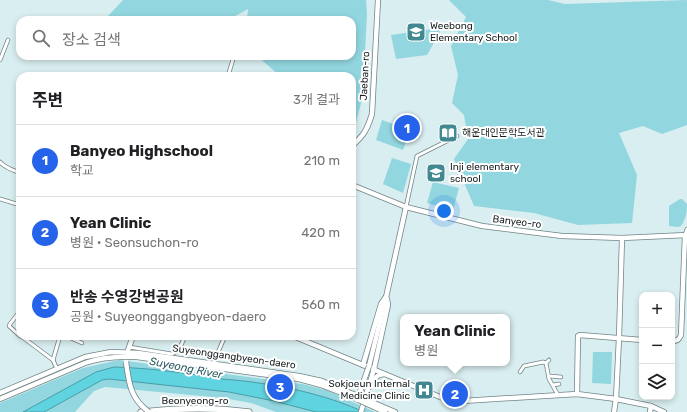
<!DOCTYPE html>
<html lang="ko">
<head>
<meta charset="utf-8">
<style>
  body { margin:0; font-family:Rubik,"Noto Sans KR",sans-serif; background:#f2f2f2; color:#202124 }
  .controls { position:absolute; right:12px; bottom:12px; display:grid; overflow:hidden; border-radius:8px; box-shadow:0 2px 6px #0003 }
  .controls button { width:36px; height:36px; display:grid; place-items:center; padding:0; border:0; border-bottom:1px solid #e0e0e0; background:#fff; color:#202124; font:20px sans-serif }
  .you { position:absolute; left:444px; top:211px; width:14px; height:14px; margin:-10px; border:3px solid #fff; border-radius:50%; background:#1a73e8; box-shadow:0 0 0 6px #1a73e833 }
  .badge { display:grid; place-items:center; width:26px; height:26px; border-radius:50%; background:#2563eb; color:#fff; font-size:13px; font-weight:700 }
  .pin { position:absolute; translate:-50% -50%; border:2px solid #fff; box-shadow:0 1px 4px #0006 }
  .popup { position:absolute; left:400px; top:314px; width:110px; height:52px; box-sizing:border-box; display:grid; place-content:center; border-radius:8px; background:#fff; filter:drop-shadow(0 1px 3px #0005); font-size:13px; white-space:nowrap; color:#757577 }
  .popup b { font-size:15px; color:#202124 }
  .popup::after { content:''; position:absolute; left:50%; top:100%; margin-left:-8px; border:8px solid transparent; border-top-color:#fff }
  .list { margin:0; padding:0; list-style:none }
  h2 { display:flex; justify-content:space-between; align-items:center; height:52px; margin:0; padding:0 16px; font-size:17px }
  h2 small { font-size:13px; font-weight:400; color:#757577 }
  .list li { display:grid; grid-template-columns:26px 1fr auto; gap:12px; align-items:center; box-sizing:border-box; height:72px; padding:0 16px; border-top:1px solid #e0e0e0 }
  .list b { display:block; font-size:15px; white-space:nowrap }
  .list p { margin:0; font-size:13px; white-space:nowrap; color:#757577 }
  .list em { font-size:13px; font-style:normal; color:#757577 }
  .icon { flex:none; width:22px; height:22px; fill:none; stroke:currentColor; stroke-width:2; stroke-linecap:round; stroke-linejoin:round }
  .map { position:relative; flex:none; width:687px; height:412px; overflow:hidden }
  .search { position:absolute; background:#fff; box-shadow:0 2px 6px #0003; left:16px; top:16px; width:340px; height:44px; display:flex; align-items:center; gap:10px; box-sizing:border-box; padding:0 14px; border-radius:12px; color:#757577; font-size:15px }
  .panel { position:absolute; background:#fff; box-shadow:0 2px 6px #0003; left:16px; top:72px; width:340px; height:268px; border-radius:12px }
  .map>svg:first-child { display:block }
  .green { fill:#92d6df }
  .water { fill:#60d3e1; stroke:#4a9da7 }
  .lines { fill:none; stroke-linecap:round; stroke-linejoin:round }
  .street-casing { stroke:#718486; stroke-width:4.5 }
  .secondary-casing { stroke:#718486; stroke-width:6 }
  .highway-casing { stroke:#718486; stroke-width:7 }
  .street { stroke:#fff; stroke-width:3 }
  .secondary { stroke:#fff; stroke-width:4.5 }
  .highway { stroke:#fff; stroke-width:5.5 }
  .secondary-bridge-casing { stroke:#718486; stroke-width:6; stroke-linecap:butt }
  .secondary-bridge { stroke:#fff; stroke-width:4.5 }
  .labels { text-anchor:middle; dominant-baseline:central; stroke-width:4; stroke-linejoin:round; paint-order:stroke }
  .poi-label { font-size:10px; fill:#171e1f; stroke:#fff; text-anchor:start }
  .street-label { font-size:10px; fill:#171e1f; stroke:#fff }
  .water-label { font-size:11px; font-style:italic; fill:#285960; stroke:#fff }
</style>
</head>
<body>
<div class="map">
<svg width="687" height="412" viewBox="0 0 687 412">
  <rect width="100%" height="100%" fill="#d9eef0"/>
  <g class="green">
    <polygon points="123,0 366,0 367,13 363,95 356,123 352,127 352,76 280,76 257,56 352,56 352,20 247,20 248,9 228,20 115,20 108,16"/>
    <polygon points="449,0 548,0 565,4 687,0 687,125 662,134 643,126 619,133 637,175 632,223 578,225 534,213 474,206 454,159 468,139 464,115 452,103 458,75 451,46 466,17"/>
    <polygon points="439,28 440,32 427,55 396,59 391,35"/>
    <polygon points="382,120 410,130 403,150 376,140"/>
    <polygon points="392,158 411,164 403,193 383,184"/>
    <polygon points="433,182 459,188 453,210 427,203"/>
    <path d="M 680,199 L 682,199 L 687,204 C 687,213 686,218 681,226 L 678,227 L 669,226 L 669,206 Z"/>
    <polygon points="593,352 612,352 611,384 592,383"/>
    <polygon points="119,360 302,384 326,390 375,412 276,412 251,403 223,398 105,387 94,391 75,412 0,412 0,403 83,368"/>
  </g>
  <path class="water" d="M 114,367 C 150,368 186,373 222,379 C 234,380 247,381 259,383 C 294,388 331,397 364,412 L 316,412 L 274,401 L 229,392 L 109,379 L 102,380 L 44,412 L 23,412 L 96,372 Z"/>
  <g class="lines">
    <defs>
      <g id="street">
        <polyline points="0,60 8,40"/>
        <polyline points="228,76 234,56"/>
        <path d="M 0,162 C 5,168 13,170 20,173"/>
        <polyline points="0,199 20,205"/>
        <polyline points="406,207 417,156 457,136"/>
        <polyline points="685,235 687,229"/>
        <polyline points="20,311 10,324 9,326 20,336"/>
        <polyline points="21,336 53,360 57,369"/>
        <polyline points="66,336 82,343"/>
        <polyline points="129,347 172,354 179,350 185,336"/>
        <polyline points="53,360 60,336"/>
        <polyline points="549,360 546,363 549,379 558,395"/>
        <polyline points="213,364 225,336"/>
        <polyline points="520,372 524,366 543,362 546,363"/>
        <polyline points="549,376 561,377"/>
        <polyline points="553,385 559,384"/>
      </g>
      <g id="secondary">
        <path d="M 352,146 C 364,135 367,130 372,114 L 378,0"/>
        <polyline points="352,185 406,207 482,226 562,236 622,238 687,235"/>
        <polyline points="293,336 440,397 450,400 463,401 577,394 616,399 651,406 664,412"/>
        <path d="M 672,341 C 677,341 679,340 681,335 L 685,235"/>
        <polyline points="127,353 133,336"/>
        <polyline points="363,365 381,304 385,298"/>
        <polyline points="369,366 385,302 406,207"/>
        <polyline points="371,381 379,375 384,374"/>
        <polyline points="0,393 85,357 111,352 138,353 299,376 322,381 353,394"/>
        <polyline points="577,394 578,336 580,335 642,340"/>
        <path d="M 0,399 L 85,363 C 102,357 119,356 137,357 L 299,379 L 321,385 L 352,397"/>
        <polyline points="374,403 395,412"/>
        <polyline points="374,407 385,412"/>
        <polyline points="361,412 374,369 388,305 387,299"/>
        <polyline points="614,412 616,399 619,338 622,238"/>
        <polyline points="650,412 651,406"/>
      </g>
      <path id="highway" d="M 141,412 C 177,408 213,407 249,412"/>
    </defs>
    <use href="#street" class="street-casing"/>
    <use href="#secondary" class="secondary-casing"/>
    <use href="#highway" class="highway-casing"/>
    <use href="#street" class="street"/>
    <use href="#secondary" class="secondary"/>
    <use href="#highway" class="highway"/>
    <defs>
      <g id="secondary-bridge">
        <path d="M 126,362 C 129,383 130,398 149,412"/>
        <polyline points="353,394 374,403"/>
        <polyline points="352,397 374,407"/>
        <polyline points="357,400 369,366"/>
      </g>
    </defs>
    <use href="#secondary-bridge" class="secondary-bridge-casing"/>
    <use href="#secondary-bridge" class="secondary-bridge"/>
  </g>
  <defs>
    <symbol id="school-square" viewBox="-11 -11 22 22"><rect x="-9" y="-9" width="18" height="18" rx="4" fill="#418891" stroke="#fff"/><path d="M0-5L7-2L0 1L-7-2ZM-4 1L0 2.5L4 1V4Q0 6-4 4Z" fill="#fff"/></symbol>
    <symbol id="library-square" viewBox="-11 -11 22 22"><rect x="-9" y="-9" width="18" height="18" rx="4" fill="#418891" stroke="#fff"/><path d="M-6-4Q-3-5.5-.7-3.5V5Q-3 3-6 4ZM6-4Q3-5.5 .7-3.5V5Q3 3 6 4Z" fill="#fff"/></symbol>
    <symbol id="hospital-square" viewBox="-11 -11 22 22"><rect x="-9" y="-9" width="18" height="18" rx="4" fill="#418891" stroke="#fff"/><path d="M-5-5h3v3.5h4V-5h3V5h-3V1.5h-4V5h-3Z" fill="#fff"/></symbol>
  </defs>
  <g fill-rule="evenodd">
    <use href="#school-square" x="405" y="21" width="22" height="22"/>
    <use href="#library-square" x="437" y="122" width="22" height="22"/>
    <use href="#school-square" x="425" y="162" width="22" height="22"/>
    <use href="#hospital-square" x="413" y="379" width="22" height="22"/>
  </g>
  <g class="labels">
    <g class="poi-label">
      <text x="430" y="26">Weebong<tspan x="430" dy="12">Elementary School</tspan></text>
      <text x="462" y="133">해운대인문학도서관</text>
      <text x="450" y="167">Inji elementary<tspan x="450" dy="12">school</tspan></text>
      <text x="410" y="384" text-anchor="end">Sokjoeun Internal<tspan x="410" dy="12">Medicine Clinic</tspan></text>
    </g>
    <g class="street-label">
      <text transform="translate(365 76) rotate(-87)">Jaeban-ro</text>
      <text transform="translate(517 222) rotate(7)">Banyeo-ro</text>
      <text transform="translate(234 357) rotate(8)">Suyeonggangbyeon-daero</text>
      <text x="195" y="401">Beonyeong-ro</text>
    </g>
    <g class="water-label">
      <text transform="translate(186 368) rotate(11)">Suyeong River</text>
    </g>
  </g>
</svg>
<div class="controls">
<button>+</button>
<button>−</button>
<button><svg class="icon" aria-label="layers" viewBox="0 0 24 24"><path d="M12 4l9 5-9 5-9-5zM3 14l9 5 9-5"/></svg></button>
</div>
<div class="you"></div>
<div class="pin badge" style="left:407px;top:128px">1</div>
<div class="pin badge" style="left:455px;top:394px">2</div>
<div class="popup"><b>Yean Clinic</b>병원</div>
<div class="pin badge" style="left:280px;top:387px">3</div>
<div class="search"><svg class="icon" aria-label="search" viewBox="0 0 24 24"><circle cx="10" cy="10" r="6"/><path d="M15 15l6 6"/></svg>장소 검색</div>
<section class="panel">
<h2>주변<small>3개 결과</small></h2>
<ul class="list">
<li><span class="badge">1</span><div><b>Banyeo Highschool</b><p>학교</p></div><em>210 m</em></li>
<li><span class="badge">2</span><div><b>Yean Clinic</b><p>병원 · Seonsuchon-ro</p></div><em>420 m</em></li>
<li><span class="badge">3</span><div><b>반송 수영강변공원</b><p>공원 · Suyeonggangbyeon-daero</p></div><em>560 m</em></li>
</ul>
</section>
</div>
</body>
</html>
